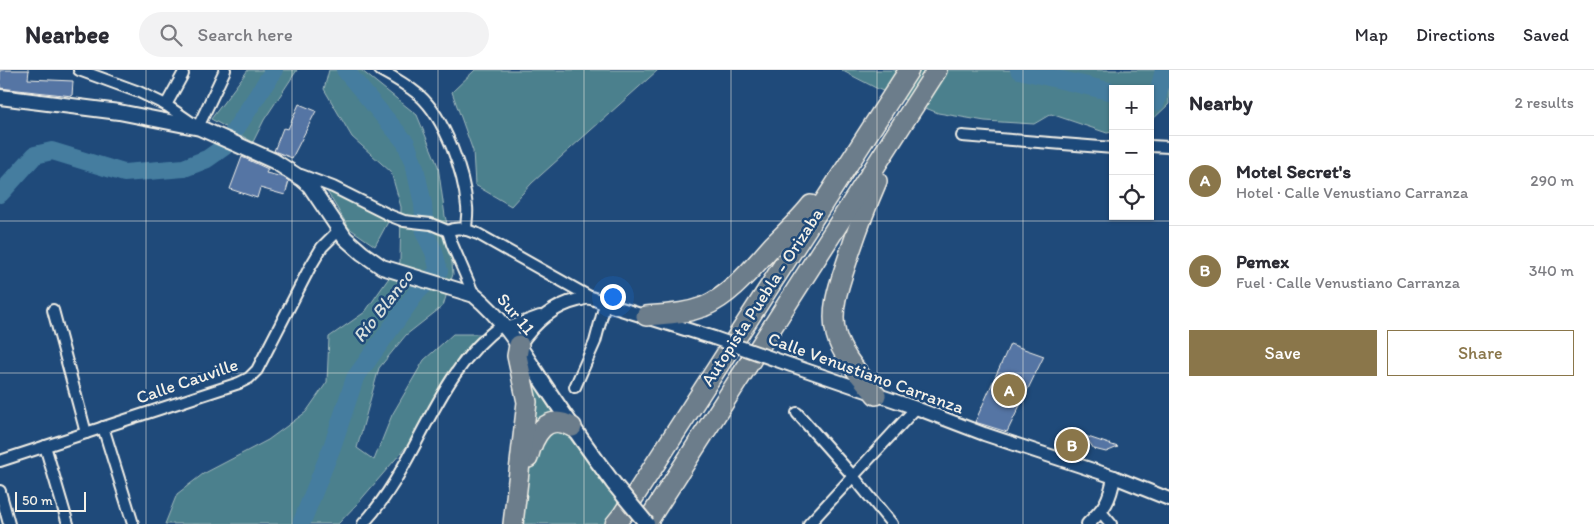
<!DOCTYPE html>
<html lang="en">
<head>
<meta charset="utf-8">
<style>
  body { margin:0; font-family:Itim,sans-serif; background:#f2f2f3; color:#2b2b33 }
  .controls { position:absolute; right:15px; top:15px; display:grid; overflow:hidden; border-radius:0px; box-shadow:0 1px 4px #0004 }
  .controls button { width:45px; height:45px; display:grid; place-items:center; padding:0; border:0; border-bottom:1px solid #e1e1e2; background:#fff; color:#2b2b33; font:25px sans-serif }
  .scale { position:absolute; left:15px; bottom:12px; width:71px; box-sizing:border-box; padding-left:5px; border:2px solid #f4f1e8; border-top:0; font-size:14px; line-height:18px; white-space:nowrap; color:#f4f1e8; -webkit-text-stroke:4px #1f4a7a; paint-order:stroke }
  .you { position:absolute; left:612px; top:226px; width:18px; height:18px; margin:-12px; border:4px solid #fff; border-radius:50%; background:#1a73e8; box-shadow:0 0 0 8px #1a73e833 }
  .badge { display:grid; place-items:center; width:32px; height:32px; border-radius:50%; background:#8a764a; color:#fff; font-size:16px; font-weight:700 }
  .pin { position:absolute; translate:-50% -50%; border:2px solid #fff; box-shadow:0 1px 5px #0006 }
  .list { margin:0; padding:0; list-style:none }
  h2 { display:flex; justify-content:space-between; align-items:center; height:65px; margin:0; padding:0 20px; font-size:21px }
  h2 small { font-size:16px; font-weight:400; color:#7c7c81 }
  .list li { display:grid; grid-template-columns:32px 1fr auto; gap:15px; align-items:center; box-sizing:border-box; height:90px; padding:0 20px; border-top:1px solid #e1e1e2 }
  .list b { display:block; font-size:19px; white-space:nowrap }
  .list p { margin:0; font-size:16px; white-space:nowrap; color:#7c7c81 }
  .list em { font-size:16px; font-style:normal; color:#7c7c81 }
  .actions { display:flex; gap:10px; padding:15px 20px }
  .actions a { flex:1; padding:11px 0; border:1px solid #8a764a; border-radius:0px; text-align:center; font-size:18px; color:#8a764a }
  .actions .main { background:#8a764a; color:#fff }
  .icon { flex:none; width:28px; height:28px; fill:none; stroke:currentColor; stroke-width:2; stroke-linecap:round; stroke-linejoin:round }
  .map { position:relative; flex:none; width:1169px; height:454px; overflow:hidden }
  header { display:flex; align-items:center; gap:30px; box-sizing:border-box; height:70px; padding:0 25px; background:#fff; border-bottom:1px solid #e1e1e2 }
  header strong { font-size:24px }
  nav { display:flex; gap:28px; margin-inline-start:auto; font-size:18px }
  .search { width:350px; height:45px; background:#f2f2f3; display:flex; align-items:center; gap:12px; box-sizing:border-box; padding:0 18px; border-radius:28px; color:#7c7c81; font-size:19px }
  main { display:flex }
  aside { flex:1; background:#fff }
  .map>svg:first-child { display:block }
  .green { fill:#4b808d; stroke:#a0b8ba }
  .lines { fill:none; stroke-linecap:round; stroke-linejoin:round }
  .river { stroke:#457d9f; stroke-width:18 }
  .building { fill:#5474a4; stroke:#f4f1e8 }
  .minor-casing { stroke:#f4f1e8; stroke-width:14 }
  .tertiary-casing { stroke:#f4f1e8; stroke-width:16 }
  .secondary-casing { stroke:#f4f1e8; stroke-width:18 }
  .motorway-casing { stroke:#f4f1e8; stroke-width:22 }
  .minor { stroke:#1f4a7a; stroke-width:10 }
  .tertiary { stroke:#1f4a7a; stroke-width:12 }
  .secondary { stroke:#1f4a7a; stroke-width:14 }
  .motorway { stroke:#6c7d8b; stroke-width:19 }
  .tertiary-bridge-casing { stroke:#f4f1e8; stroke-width:16; stroke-linecap:butt }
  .secondary-bridge-casing { stroke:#f4f1e8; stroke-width:18; stroke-linecap:butt }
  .tertiary-bridge { stroke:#1f4a7a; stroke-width:12 }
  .secondary-bridge { stroke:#1f4a7a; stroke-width:14 }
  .grid { fill:none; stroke:#f4f1e8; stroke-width:1; stroke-opacity:0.55 }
  .labels { text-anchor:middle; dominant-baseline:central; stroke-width:5; stroke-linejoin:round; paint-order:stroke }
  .street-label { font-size:18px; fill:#f4f1e8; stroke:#1f4a7a }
  .water-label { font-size:19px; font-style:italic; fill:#dae0dd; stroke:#1f4a7a }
</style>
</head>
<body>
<header>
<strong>Nearbee</strong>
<div class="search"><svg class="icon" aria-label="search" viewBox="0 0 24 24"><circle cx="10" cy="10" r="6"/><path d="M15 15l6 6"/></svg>Search here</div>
<nav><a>Map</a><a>Directions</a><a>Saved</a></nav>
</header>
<main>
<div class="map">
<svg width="1169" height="454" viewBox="0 0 1169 454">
  <rect width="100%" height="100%" fill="#1f4a7a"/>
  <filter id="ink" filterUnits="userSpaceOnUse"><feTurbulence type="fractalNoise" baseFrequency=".02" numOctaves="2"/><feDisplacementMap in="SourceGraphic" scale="10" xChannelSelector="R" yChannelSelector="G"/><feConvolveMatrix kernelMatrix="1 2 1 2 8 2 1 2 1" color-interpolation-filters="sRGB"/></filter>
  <g filter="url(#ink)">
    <g class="green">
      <polygon points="248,0 297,0 264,50 253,72 211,49"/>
      <polygon points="329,0 361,0 417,45 438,96 445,146 449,161 453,204 443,236 406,265 379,298 357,378 374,390 392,345 424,290 453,264 483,264 459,287 412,370 358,433 338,454 165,454 177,424 203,404 268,370 306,342 327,312 329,267 365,242 400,192 401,137 391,102 352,67 324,19"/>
      <polygon points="475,0 658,0 532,113 511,136 475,115 473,81 452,22"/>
      <polygon points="841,0 1169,0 1169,34 1150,52 1150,19 1113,19 1113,62 1107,63 1051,44 1034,54 985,51 938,43 878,19"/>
      <polygon points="325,118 385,145 388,152 375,176 349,158"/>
      <polygon points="523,295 553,344 534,357"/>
      <path d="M 564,361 L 622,436 L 606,454 L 519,454 C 525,424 526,387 544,362 Z"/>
    </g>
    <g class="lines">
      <g class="river">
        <polyline points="1019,0 1113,22"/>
        <polyline points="1150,30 1156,32 1164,0"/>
        <polyline points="0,124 35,85 52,81 124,103 184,98 207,89 224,77 274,0"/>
        <polyline points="301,454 332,377 355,308 417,222 439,201 434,182 425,164 423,134 415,98 406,73 345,0"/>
      </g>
    </g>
    <g class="building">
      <polygon points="0,0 29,0 28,9 73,11 72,26 0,18"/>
      <polygon points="299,34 316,41 292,88 274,81 283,58 288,59"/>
      <polygon points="242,87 268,99 266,103 283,107 289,111 285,125 260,118 257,128 230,119"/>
      <polygon points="1010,274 1044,286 1007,362 975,352"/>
      <polygon points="1085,366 1118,377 1106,382 1094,379"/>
      <polygon points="1064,367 1084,374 1081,384 1060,377"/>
    </g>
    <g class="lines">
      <defs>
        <g id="minor">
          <polyline points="79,0 139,22 166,35 198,57 225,0"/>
          <path d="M 380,0 C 393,7 407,15 419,25 C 445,48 464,102 467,137 C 468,144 466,153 466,160"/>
          <polyline points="166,35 183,4"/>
          <polyline points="962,66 1113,78"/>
          <polyline points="1150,76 1169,77"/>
          <path d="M 301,105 L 333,117 L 391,146 L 404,151 L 431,154 L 448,161 C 459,155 468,161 478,164 L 590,227"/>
          <polyline points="448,161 452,174 474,225"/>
          <polyline points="53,240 86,363"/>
          <polyline points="575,317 595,272 605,234"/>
          <polyline points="797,343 852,405 892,454"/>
          <polyline points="103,357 133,454"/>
          <polyline points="45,376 68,454"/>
          <polyline points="0,391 239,313 249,308 257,300 309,199 322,177 339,160"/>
          <polyline points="0,421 9,454"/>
          <polyline points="1101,442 1111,454"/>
          <path d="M 363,454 C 419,394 434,303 503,254"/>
          <polyline points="809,454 916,338"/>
        </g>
        <g id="tertiary">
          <polyline points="507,259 540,247"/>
          <path d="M 519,275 C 533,254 552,236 578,230 C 581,229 587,227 590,228 C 594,228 601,232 605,234 L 714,268"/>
          <polyline points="791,295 916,338 984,364 1114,407 1169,429"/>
          <path d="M 1088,454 C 1105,438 1110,430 1114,407"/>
        </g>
        <path id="secondary" d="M 0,27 L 119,42 L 200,58 L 274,91 L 302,109 L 310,116 L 345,168 L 362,183 L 382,197 L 474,225 C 505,250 524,284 545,316 C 567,349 590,382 614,414"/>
        <g id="motorway">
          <path d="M 646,246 C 666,244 684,244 703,237 C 732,225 753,197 774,174 C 787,161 800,149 811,135"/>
          <path d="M 876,325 C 862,307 842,287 836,264 C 829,236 842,208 850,182 C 858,158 867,134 877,111"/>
          <path d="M 528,388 C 534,365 546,342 572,357"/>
          <polyline points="513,454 527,332 517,286 519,275"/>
          <polyline points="615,454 623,444 909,0"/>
          <polyline points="646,454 937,0"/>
        </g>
      </defs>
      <use href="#minor" class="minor-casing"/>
      <use href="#tertiary" class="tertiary-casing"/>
      <use href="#secondary" class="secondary-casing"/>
      <use href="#motorway" class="motorway-casing"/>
      <use href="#minor" class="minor"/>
      <use href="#tertiary" class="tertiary"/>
      <use href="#secondary" class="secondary"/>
      <use href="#motorway" class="motorway"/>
      <defs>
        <polyline id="tertiary-bridge" points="714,268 791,295"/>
        <polyline id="secondary-bridge" points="614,414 647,454"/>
      </defs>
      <use href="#tertiary-bridge" class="tertiary-bridge-casing"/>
      <use href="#secondary-bridge" class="secondary-bridge-casing"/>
      <use href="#tertiary-bridge" class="tertiary-bridge"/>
      <use href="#secondary-bridge" class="secondary-bridge"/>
    </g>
  </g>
  <path class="grid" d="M 146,0 L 146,454M 292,0 L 292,454M 438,0 L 438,454M 584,0 L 584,454M 731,0 L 731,454M 877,0 L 877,454M 1023,0 L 1023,454M 0,151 L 1169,151M 0,303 L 1169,303"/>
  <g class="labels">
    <g class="street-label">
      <text transform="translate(762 227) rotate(-57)">Autopista Puebla - Orizaba</text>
      <text transform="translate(516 244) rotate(50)">Sur 11</text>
      <text transform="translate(866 303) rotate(20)">Calle Venustiano Carranza</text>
      <text transform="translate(187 311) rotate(-19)">Calle Cauville</text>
    </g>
    <g class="water-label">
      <text transform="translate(383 236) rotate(-52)">Río Blanco</text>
    </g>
  </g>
</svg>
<div class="controls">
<button>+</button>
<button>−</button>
<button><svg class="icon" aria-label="locate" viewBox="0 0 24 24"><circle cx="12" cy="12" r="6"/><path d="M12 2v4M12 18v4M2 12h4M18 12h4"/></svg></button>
</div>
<div class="scale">50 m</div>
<div class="you"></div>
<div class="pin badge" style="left:1009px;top:320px">A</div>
<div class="pin badge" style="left:1072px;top:375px">B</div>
</div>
<aside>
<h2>Nearby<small>2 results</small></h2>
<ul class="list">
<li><span class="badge">A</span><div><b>Motel Secret's</b><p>Hotel · Calle Venustiano Carranza</p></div><em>290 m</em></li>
<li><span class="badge">B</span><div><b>Pemex</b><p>Fuel · Calle Venustiano Carranza</p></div><em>340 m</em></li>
</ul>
<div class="actions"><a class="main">Save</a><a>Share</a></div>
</aside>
</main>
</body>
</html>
